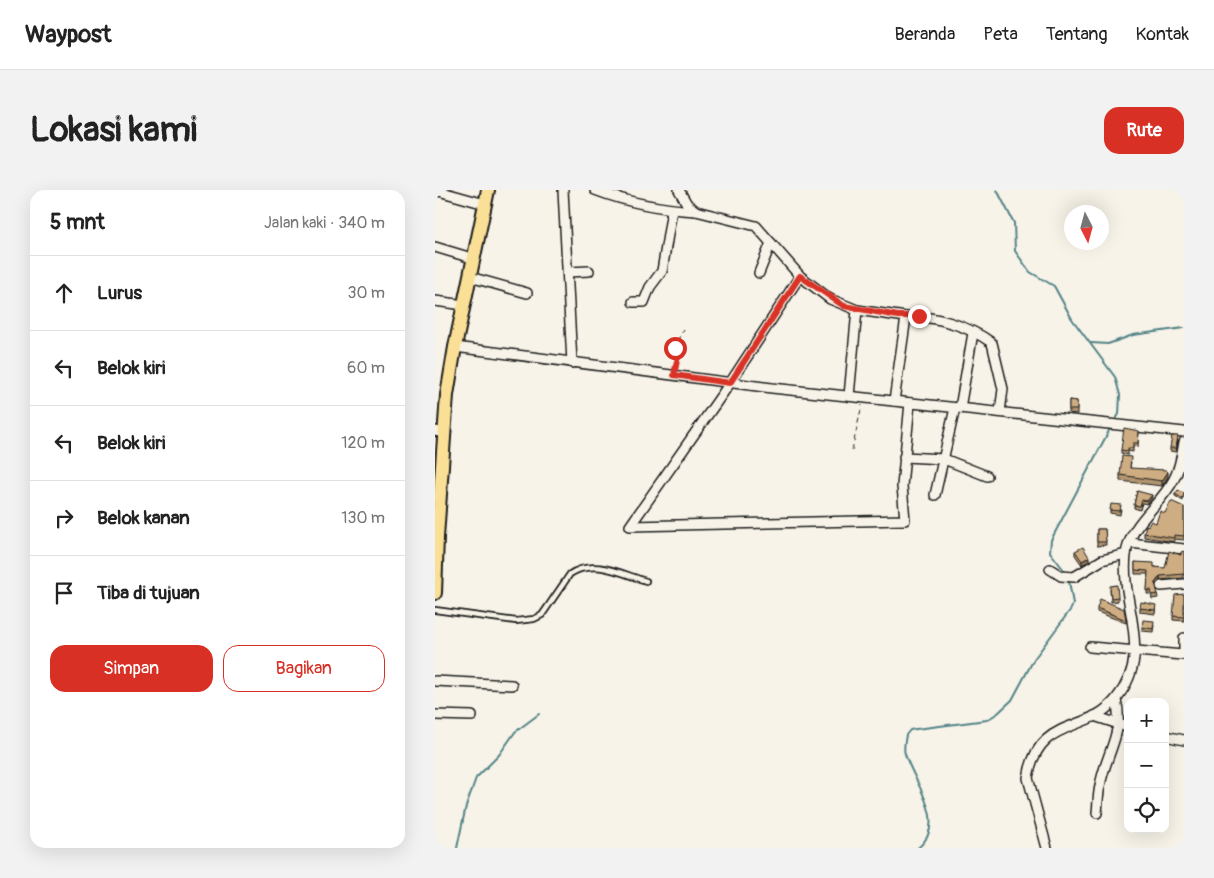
<!DOCTYPE html>
<html lang="id">
<head>
<meta charset="utf-8">
<style>
  body { margin:0; font-family:Pangolin,sans-serif; background:#f2f2f2; color:#222 }
  .controls { position:absolute; right:15px; bottom:15px; display:grid; overflow:hidden; border-radius:10px; box-shadow:0 5px 20px #0002 }
  .controls button { width:45px; height:45px; display:grid; place-items:center; padding:0; border:0; border-bottom:1px solid #e0e0e0; background:#fff; color:#222; font:25px sans-serif }
  .compass { position:absolute; left:629px; top:15px; width:45px; height:45px; border-radius:50%; background:#fff; box-shadow:0 5px 20px #0002; rotate:174deg }
  .stop { position:absolute; width:15px; height:15px; margin:-11px; border:4px solid #d93025; border-radius:50%; background:#fff }
  .stop.end { background:#d93025; border-color:#fff; box-shadow:0 1px 5px #0008 }
  .list { margin:0; padding:0; list-style:none }
  h2 { display:flex; justify-content:space-between; align-items:center; height:65px; margin:0; padding:0 20px; font-size:21px }
  h2 small { font-size:16px; font-weight:400; color:#767676 }
  .list li { display:grid; grid-template-columns:32px 1fr auto; gap:15px; align-items:center; box-sizing:border-box; height:75px; padding:0 20px; border-top:1px solid #e0e0e0 }
  .list b { display:block; font-size:19px; white-space:nowrap }
  .list em { font-size:16px; font-style:normal; color:#767676 }
  .actions { display:flex; gap:10px; padding:15px 20px }
  .actions a { flex:1; padding:11px 0; border:1px solid #d93025; border-radius:15px; text-align:center; font-size:18px; color:#d93025 }
  .actions .main { background:#d93025; color:#fff }
  .icon { flex:none; width:28px; height:28px; fill:none; stroke:currentColor; stroke-width:2; stroke-linecap:round; stroke-linejoin:round }
  .map { position:relative; flex:none; width:749px; height:658px; overflow:hidden; border-radius:15px }
  header { display:flex; align-items:center; gap:30px; box-sizing:border-box; height:70px; padding:0 25px; background:#fff; border-bottom:1px solid #e0e0e0 }
  header strong { font-size:24px }
  nav { display:flex; gap:28px; margin-inline-start:auto; font-size:18px }
  .intro { display:flex; align-items:center; justify-content:space-between; box-sizing:border-box; height:120px; padding:0 30px }
  h1 { margin:0; font-size:35px }
  .button { padding:12px 22px; border-radius:15px; background:#d93025; color:#fff; font-size:18px; font-weight:700 }
  main { display:flex; gap:30px; padding:0 30px }
  aside { flex:1; background:#fff; border-radius:15px; box-shadow:0 5px 20px #0002 }
  .map>svg:first-child { display:block }
  .lines { fill:none; stroke-linecap:round; stroke-linejoin:round }
  .stream { stroke:#528387; stroke-width:2 }
  .lane-casing { stroke:#1c1c1c; stroke-width:8 }
  .street-casing { stroke:#1c1c1c; stroke-width:12 }
  .primary-casing { stroke:#1c1c1c; stroke-width:16 }
  .path { stroke:#1c1c1c; stroke-width:1; stroke-dasharray:5 4; stroke-linecap:butt }
  .lane { stroke:#f7f3e8; stroke-width:4.5 }
  .street { stroke:#f7f3e8; stroke-width:9 }
  .primary { stroke:#fadf96; stroke-width:12 }
  .wall { fill:#b29570; stroke:#1c1c1c }
  .shaded-wall { fill:#91795b; stroke:#1c1c1c }
  .building { fill:#cfad82; stroke:#1c1c1c }
  .route { stroke:#d93025; stroke-width:6 }
</style>
</head>
<body>
<header>
<strong>Waypost</strong>
<nav><a>Beranda</a><a>Peta</a><a>Tentang</a><a>Kontak</a></nav>
</header>
<div class="intro"><h1>Lokasi kami</h1><a class="button">Rute</a></div>
<main>
<aside>
<h2>5 mnt<small>Jalan kaki · 340 m</small></h2>
<ul class="list">
<li><svg class="icon" aria-label="ahead" viewBox="0 0 24 24"><path d="M12 20V5M6 11l6-6 6 6"/></svg><div><b>Lurus</b></div><em>30 m</em></li>
<li><svg class="icon" aria-label="left" viewBox="0 0 24 24"><path d="M17 20v-9H6M10 6l-5 5 5 5"/></svg><div><b>Belok kiri</b></div><em>60 m</em></li>
<li><svg class="icon" aria-label="left" viewBox="0 0 24 24"><path d="M17 20v-9H6M10 6l-5 5 5 5"/></svg><div><b>Belok kiri</b></div><em>120 m</em></li>
<li><svg class="icon" aria-label="right" viewBox="0 0 24 24"><path d="M7 20v-9h11M14 6l5 5-5 5"/></svg><div><b>Belok kanan</b></div><em>130 m</em></li>
<li><svg class="icon" aria-label="arrive" viewBox="0 0 24 24"><path d="M6 21V4h12l-3 4 3 4H6"/></svg><div><b>Tiba di tujuan</b></div></li>
</ul>
<div class="actions"><a class="main">Simpan</a><a>Bagikan</a></div>
</aside>
<div class="map">
<svg width="749" height="658" viewBox="0 0 749 658">
  <rect width="100%" height="100%" fill="#f7f3e8"/>
  <filter id="ink" filterUnits="userSpaceOnUse"><feTurbulence type="fractalNoise" baseFrequency=".02" numOctaves="2"/><feDisplacementMap in="SourceGraphic" scale="10" xChannelSelector="R" yChannelSelector="G"/><feConvolveMatrix kernelMatrix="1 2 1 2 8 2 1 2 1" color-interpolation-filters="sRGB"/></filter>
  <g filter="url(#ink)">
    <g class="lines">
      <g class="stream">
        <polyline points="562,0 579,33 580,61 595,82 619,96 637,129 680,187 685,205 684,224 680,231"/>
        <polyline points="656,153 673,154 698,145 749,138"/>
        <polyline points="632,384 615,362 616,350 676,237"/>
        <polyline points="22,658 31,616 41,588 64,565 80,542 104,524"/>
        <path d="M 483,658 C 514,633 479,593 470,564 C 468,558 470,551 471,545 L 475,540 L 481,539 L 552,530 L 563,523 L 577,510 L 599,469 L 636,419 L 638,414 L 634,391"/>
      </g>
      <defs>
        <path id="lane" d="M 0,420 L 81,431 L 99,429 L 107,425 L 135,384 C 158,368 187,384 211,391"/>
        <g id="street">
          <polyline points="0,0 50,14"/>
          <polyline points="128,0 137,173"/>
          <path d="M 160,0 C 194,13 225,19 261,21"/>
          <polyline points="244,0 252,14 261,21 321,36 365,86 395,109 422,120 471,127 459,211"/>
          <polyline points="0,57 40,69"/>
          <polyline points="133,82 154,81"/>
          <polyline points="324,83 336,53"/>
          <polyline points="365,86 295,193 195,336 470,330 467,296 475,213"/>
          <polyline points="35,87 92,103"/>
          <polyline points="0,111 29,115"/>
          <polyline points="198,112 209,112 215,97 227,81 237,20"/>
          <path d="M 471,127 C 499,125 534,136 557,153 L 568,199 L 565,222"/>
          <polyline points="20,157 337,198 749,242"/>
          <polyline points="414,206 422,120"/>
          <polyline points="525,218 538,143"/>
          <polyline points="0,241 10,243"/>
          <polyline points="469,267 509,269 552,286"/>
          <polyline points="500,305 520,218"/>
          <polyline points="695,353 749,359"/>
          <polyline points="615,379 626,386 639,387 667,370 691,364"/>
          <polyline points="726,396 749,394"/>
          <polyline points="749,448 749,465"/>
          <polyline points="655,457 748,465"/>
          <polyline points="0,491 77,495"/>
          <polyline points="0,525 37,526"/>
          <polyline points="659,526 693,537"/>
          <polyline points="730,546 749,550"/>
          <path d="M 662,623 C 663,614 663,604 665,596 C 670,565 690,542 681,510"/>
          <path d="M 612,658 L 593,588 C 603,525 652,545 681,509 C 720,461 685,417 691,365 C 694,334 726,315 739,289 C 745,278 747,265 749,252"/>
        </g>
        <polyline id="primary" points="0,403 2,347 12,205 20,157 53,0"/>
      </defs>
      <use href="#lane" class="lane-casing"/>
      <use href="#street" class="street-casing"/>
      <use href="#primary" class="primary-casing"/>
      <g class="path">
        <polyline points="241,177 243,167 241,153 249,139"/>
        <polyline points="417,260 427,215"/>
      </g>
      <use href="#lane" class="lane"/>
      <use href="#street" class="street"/>
      <use href="#primary" class="primary"/>
    </g>
    <g class="wall">
      <polygon points="634,210 642,211 642,224 634,223"/>
      <polygon points="704,241 703,257 698,256 698,262 693,261 693,265 686,263 686,260"/>
      <polygon points="743,250 741,262 735,261 735,258"/>
      <polygon points="696,272 695,278 733,287 727,296 685,291 685,285"/>
      <polygon points="702,301 717,308 712,314 707,313 705,320 699,318 699,315"/>
      <polygon points="749,303 748,311 740,306 740,304"/>
      <polygon points="749,317 749,350 739,349 739,352 709,347 709,343 721,333 730,323"/>
      <polygon points="686,319 685,325 675,323 675,320"/>
      <polygon points="662,339 670,339 671,355 662,356"/>
      <polygon points="640,361 654,371 647,375 640,365"/>
      <polygon points="700,372 749,384 749,388 725,390 720,395 723,408 717,409 716,404 712,404 713,384 700,384"/>
      <polygon points="675,399 683,407 683,411 676,412"/>
      <polygon points="749,404 749,431 738,430 738,426"/>
      <polygon points="662,418 691,430 691,433 662,422"/>
      <polygon points="705,418 721,418 720,424 705,422"/>
      <polygon points="719,435 718,442 707,441 707,437"/>
    </g>
    <g class="shaded-wall">
      <polygon points="733,282 733,287 727,296 727,291"/>
      <polygon points="717,305 717,308 712,314 712,311"/>
      <polygon points="654,367 654,371 647,375 647,371"/>
      <polygon points="725,386 725,390 720,396 720,393"/>
    </g>
    <g class="building">
      <polygon points="634,210 642,211 642,220 634,220"/>
      <polygon points="689,238 704,241 703,253 698,253 698,258 693,258 693,261 686,260"/>
      <polygon points="737,246 743,246 741,258 735,258"/>
      <polygon points="687,266 696,267 695,278 731,280 733,282 727,291 685,285"/>
      <polygon points="743,300 749,303 748,309 740,304"/>
      <polygon points="702,301 717,305 712,311 707,310 705,316 699,315"/>
      <polygon points="736,311 749,317 749,346 739,345 739,348 709,343 711,335 713,336 716,331 721,333 725,321 730,323"/>
      <polygon points="676,314 686,315 685,321 675,320"/>
      <polygon points="662,339 670,339 671,352 662,352"/>
      <polygon points="648,357 654,367 647,371 640,361"/>
      <polygon points="734,361 746,365 746,362 749,361 749,384 725,386 720,393 723,404 717,405 716,400 712,401 713,381 700,380 700,372 719,373 719,377 730,378"/>
      <polygon points="682,395 683,407 676,408 675,396"/>
      <polygon points="749,404 749,427 738,426 740,405"/>
      <polygon points="665,409 689,419 691,430 662,418"/>
      <polygon points="706,412 721,415 720,420 705,418"/>
      <polygon points="708,430 719,431 718,439 707,437"/>
    </g>
  </g>
  <g class="lines" filter="url(#ink)">
    <polyline class="route" points="240,158 243,166 239,185 295,193 365,86 409,116 463,126 484,126"/>
  </g>
</svg>
<div class="controls">
<button>+</button>
<button>−</button>
<button><svg class="icon" aria-label="locate" viewBox="0 0 24 24"><circle cx="12" cy="12" r="6"/><path d="M12 2v4M12 18v4M2 12h4M18 12h4"/></svg></button>
</div>
<svg class="compass" viewBox="-18 -18 36 36"><path d="M0-13l5 13h-10z" fill="#e53935"/><path d="M0 13l5-13h-10z" fill="#767676"/></svg>
<div class="stop" style="left:240px;top:158px"></div>
<div class="stop end" style="left:484px;top:126px"></div>
</div>
</main>
</body>
</html>
